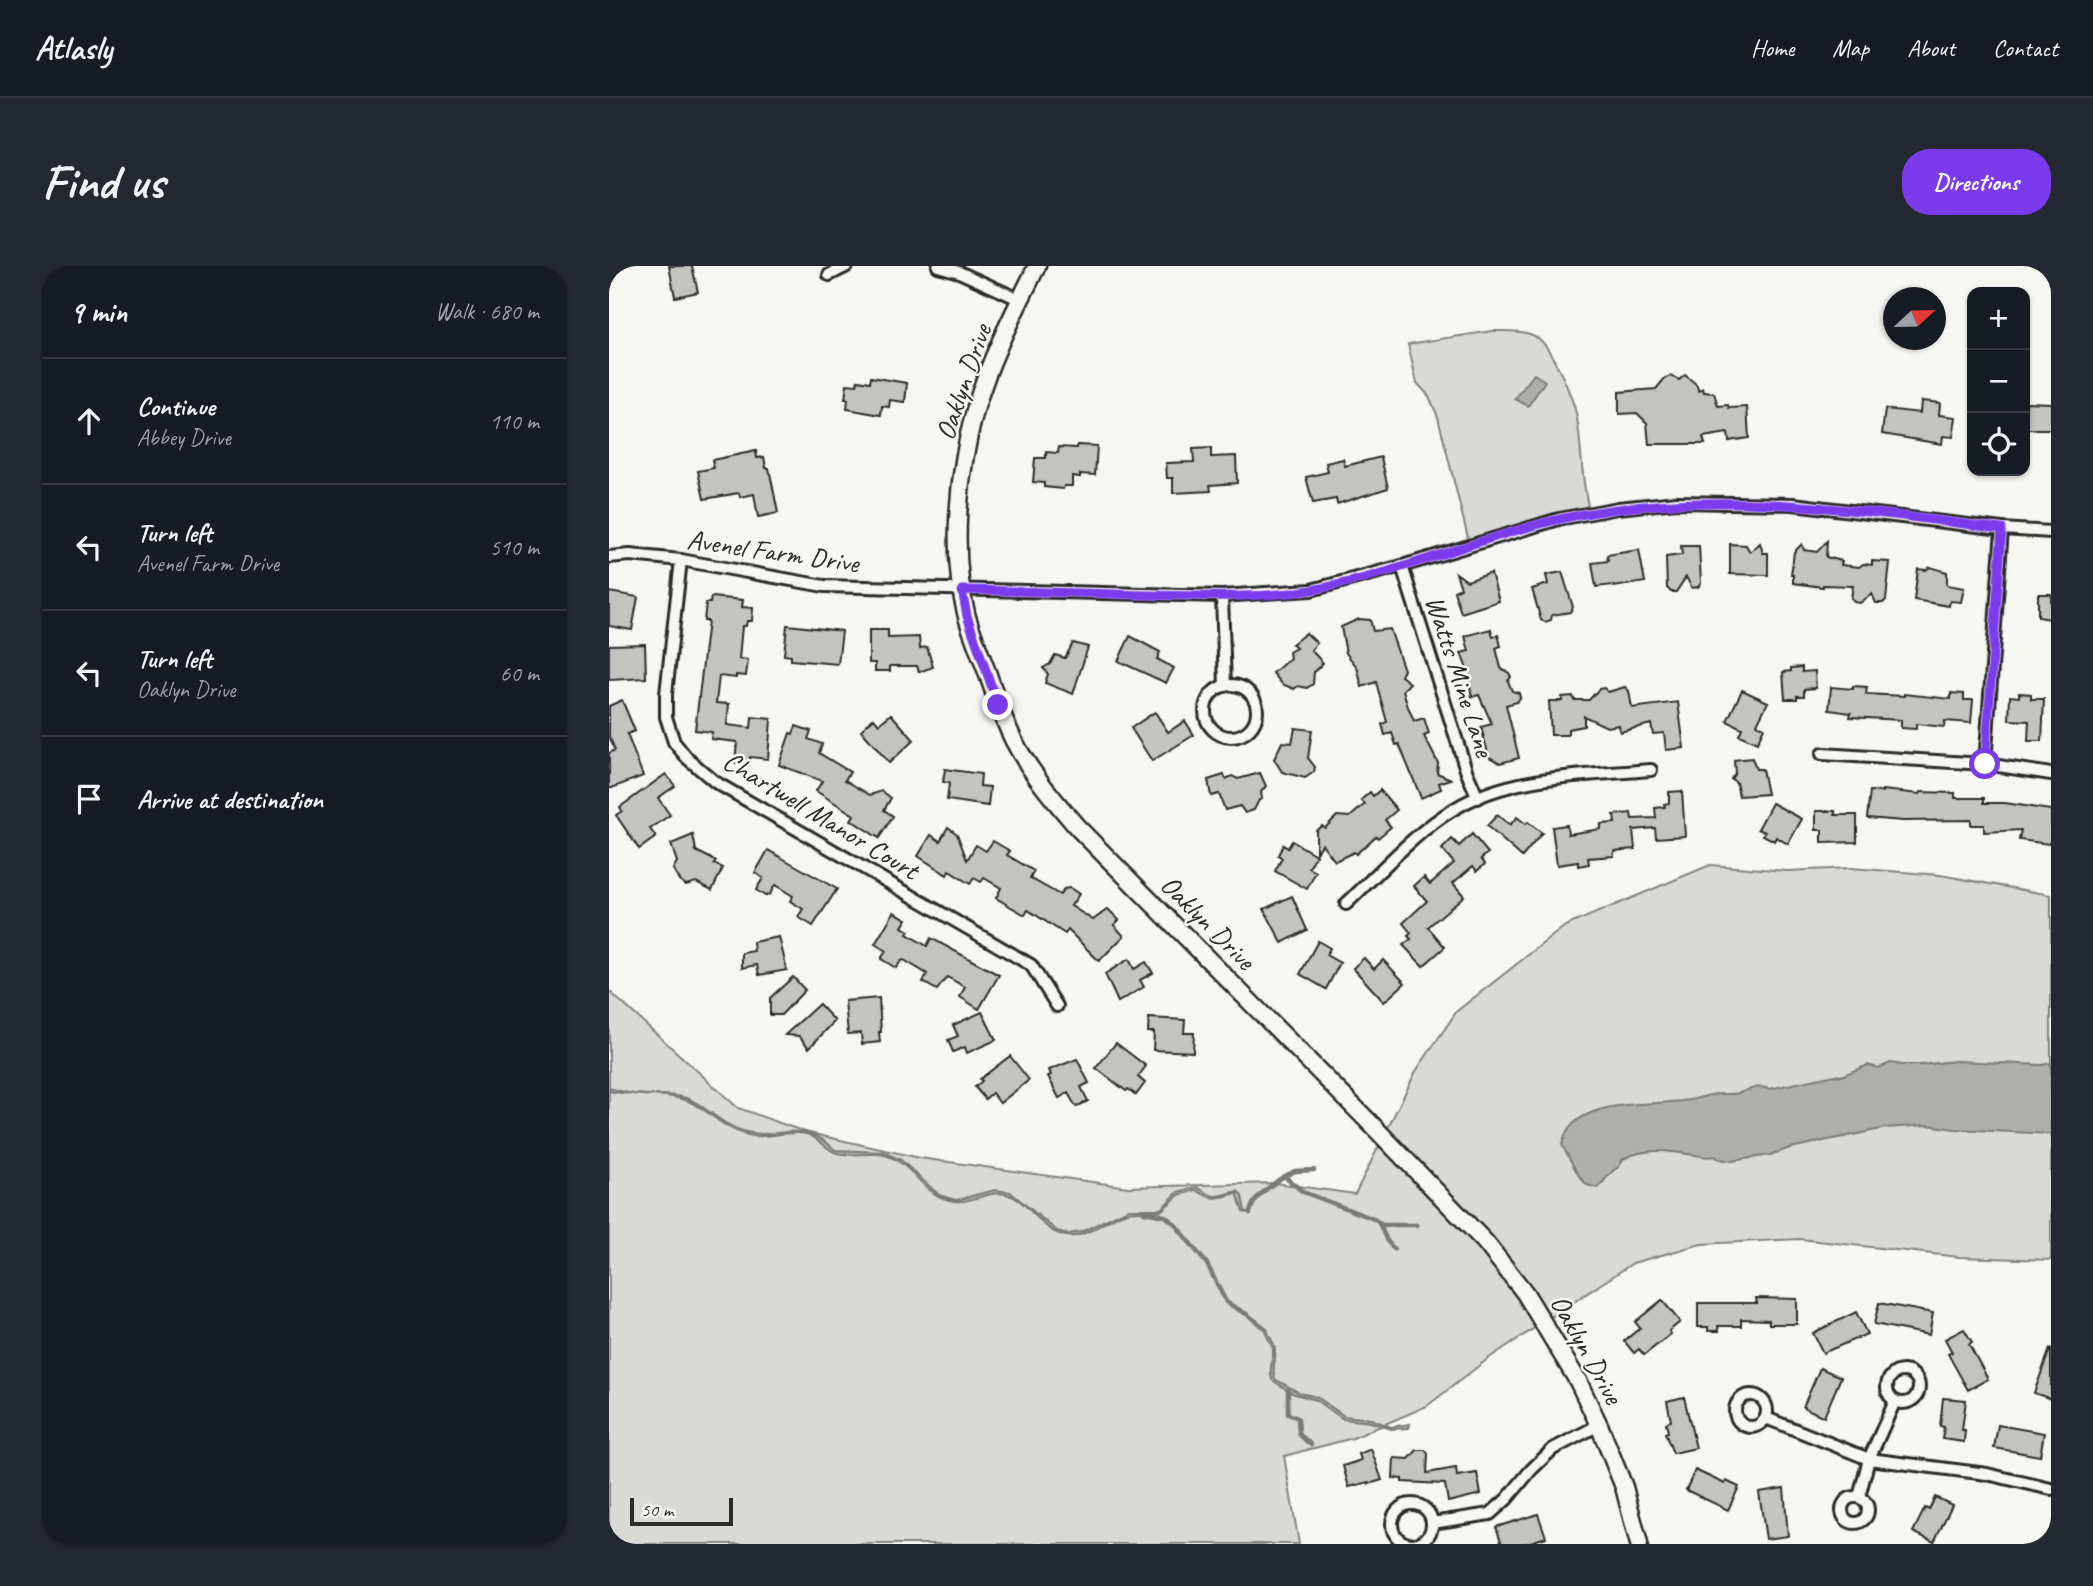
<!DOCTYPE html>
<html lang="en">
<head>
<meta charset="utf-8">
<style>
  body { margin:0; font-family:Caveat,sans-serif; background:#242831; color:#f1f3f6 }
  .controls { position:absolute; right:21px; top:21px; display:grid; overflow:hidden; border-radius:14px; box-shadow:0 2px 5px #0004 }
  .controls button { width:63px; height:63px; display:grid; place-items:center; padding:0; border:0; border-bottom:2px solid #363941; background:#171b24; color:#f1f3f6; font:35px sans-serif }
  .compass { position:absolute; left:1274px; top:21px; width:63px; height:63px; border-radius:50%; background:#171b24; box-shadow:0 2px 5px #0004; rotate:68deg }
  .scale { position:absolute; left:21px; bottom:18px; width:103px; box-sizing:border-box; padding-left:7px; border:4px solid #2b2b2b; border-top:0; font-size:19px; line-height:24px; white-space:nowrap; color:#2b2b2b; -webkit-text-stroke:5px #f6f6f2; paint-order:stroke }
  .stop { position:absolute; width:21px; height:21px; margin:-16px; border:5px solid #7c3aed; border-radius:50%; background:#fff }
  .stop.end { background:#7c3aed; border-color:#fff; box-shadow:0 2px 7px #0008 }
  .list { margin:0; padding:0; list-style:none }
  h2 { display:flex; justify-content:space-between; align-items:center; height:91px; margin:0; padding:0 28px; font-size:30px }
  h2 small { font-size:23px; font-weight:400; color:#9ea1a6 }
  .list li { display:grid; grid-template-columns:46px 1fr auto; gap:21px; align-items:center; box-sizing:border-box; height:126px; padding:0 28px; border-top:2px solid #363941 }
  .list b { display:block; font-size:26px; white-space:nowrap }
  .list p { margin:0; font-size:23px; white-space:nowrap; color:#9ea1a6 }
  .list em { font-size:23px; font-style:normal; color:#9ea1a6 }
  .icon { flex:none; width:38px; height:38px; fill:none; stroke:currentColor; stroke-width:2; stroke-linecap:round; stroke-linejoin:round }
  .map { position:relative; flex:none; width:1442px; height:1278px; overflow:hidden; border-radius:28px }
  header { display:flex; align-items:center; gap:42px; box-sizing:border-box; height:98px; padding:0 35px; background:#171b24; border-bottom:2px solid #363941 }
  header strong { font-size:33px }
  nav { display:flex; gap:38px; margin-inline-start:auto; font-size:24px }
  .intro { display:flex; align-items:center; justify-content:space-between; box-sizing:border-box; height:168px; padding:0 42px }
  h1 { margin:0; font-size:49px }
  .button { padding:18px 32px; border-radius:28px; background:#7c3aed; color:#fff; font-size:24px; font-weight:700 }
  main { display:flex; gap:42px; padding:0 42px }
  aside { flex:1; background:#171b24; border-radius:28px; box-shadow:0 2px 5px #0004 }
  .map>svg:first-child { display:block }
  .green { fill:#d9d9d5; stroke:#828280; stroke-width:2 }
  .water { fill:#aeaeab; stroke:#7a7a78; stroke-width:2 }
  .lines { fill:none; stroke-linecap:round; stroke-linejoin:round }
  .stream { stroke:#7a7a78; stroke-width:4.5 }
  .building { fill:#c3c3c0; stroke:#2b2b2b; stroke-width:2 }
  .street-casing { stroke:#2b2b2b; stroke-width:16 }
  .secondary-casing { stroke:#2b2b2b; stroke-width:21 }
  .street { stroke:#f6f6f2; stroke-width:10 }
  .secondary { stroke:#f6f6f2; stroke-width:16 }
  .route { stroke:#7c3aed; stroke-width:9 }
  .labels { text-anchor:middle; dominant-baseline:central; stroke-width:5; stroke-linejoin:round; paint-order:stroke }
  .street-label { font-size:28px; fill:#2b2b2b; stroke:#f6f6f2 }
</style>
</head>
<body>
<header>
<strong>Atlasly</strong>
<nav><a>Home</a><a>Map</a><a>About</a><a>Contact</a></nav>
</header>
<div class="intro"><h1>Find us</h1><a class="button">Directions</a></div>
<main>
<aside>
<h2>9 min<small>Walk · 680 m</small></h2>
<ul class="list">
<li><svg class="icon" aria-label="ahead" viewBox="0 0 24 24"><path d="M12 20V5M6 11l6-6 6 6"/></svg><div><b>Continue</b><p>Abbey Drive</p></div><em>110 m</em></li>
<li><svg class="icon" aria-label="left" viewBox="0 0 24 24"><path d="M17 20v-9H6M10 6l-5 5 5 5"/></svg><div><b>Turn left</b><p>Avenel Farm Drive</p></div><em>510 m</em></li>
<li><svg class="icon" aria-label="left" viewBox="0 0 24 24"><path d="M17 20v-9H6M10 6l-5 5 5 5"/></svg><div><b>Turn left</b><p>Oaklyn Drive</p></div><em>60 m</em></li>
<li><svg class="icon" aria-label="arrive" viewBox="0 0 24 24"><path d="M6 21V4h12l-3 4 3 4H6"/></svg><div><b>Arrive at destination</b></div></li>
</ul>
</aside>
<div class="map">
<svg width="1442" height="1278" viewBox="0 0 1442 1278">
  <rect width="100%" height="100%" fill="#f6f6f2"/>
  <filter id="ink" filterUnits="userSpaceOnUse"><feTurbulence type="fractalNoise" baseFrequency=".0143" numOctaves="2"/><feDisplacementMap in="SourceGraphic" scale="14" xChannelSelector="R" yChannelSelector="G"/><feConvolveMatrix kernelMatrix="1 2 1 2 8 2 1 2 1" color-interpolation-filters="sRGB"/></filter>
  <g filter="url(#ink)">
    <g class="green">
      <path d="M 883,65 C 896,65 909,64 921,68 C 935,73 940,84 946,96 C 955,113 964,132 968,152 C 973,183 972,214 980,244 L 860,276 L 829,151 L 820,130 L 808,117 L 799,78 Z"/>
      <polygon points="1101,599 1178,605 1242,602 1331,609 1442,629 1442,994 1350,991 1191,973 1092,978 1024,997 880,1092 818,1140 744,1172 675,1190 690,1278 0,1278 0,725 129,842 196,866 311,892 519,921 666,917 746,928 807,805 848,745 956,660"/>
    </g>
    <g class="water">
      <polygon points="925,108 936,115 919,140 906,133"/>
      <path d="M 1349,795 L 1433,799 L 1442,797 L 1442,868 L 1346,863 L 1318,859 L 1277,862 L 1181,882 L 1161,889 L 1123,895 L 1110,893 L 1106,890 C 1098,892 1093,890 1085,889 C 1061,885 1036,881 1014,893 L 1010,901 C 999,905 997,916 988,922 L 978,919 L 970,910 L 953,879 C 963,829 1044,841 1081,834 C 1088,833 1095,830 1102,829 C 1110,827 1121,829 1129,827 C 1139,825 1148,818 1160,823 L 1226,809 L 1232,810 L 1259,799 L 1269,802 L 1282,797 C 1304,803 1326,796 1349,795 Z"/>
      <path d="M 0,822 C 11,825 21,828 32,829 C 47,830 65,827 80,833 C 98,841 111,858 131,864 C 170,878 190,848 226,884 L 275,886 L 292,894 L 330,929 L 347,934 L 386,924 L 401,926 L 448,965 L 459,968 L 472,966 L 519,943 L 552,943 L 569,926 L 588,921 C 609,935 607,930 629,925 L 633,930 L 636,945 L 641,947 L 634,946 L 628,927 C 609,932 606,936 587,924 L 570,929 L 552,945 C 541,946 526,943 515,947 C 497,953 477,973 457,970 C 431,965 420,934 397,928 C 379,924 362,938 345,935 C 315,932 304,896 275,889 C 260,886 243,891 228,887 C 218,885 210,871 197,868 C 181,864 161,872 144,870 C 114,865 103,845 79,835 C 55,826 25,831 0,825 Z"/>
      <path d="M 656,1062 L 658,1062 C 659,1071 666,1075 666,1084 C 668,1096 662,1098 666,1113 L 691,1127 L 708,1131 L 735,1150 L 762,1153 L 782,1161 L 801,1158 L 800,1162 L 782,1163 L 762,1156 L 734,1153 L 707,1134 L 683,1127 L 663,1114 C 659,1098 665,1097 664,1084 C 663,1076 656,1071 656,1062 Z"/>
    </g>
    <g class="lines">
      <g class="stream">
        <polyline points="676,910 686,905 705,904"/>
        <polyline points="535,946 556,950 565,957 598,998 617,1036 639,1049 656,1062"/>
        <path d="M 641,947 C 644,930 662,920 675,910 L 694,926 L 765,953 L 773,959 L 808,959"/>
        <polyline points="770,957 778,975 785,983"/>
        <polyline points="679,1124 679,1148 689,1152 690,1168 702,1179"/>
      </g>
    </g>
    <g class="building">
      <polygon points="60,0 83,0 89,26 66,31"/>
      <polygon points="1076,109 1087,118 1090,125 1094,122 1095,126 1105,127 1109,140 1119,139 1120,142 1138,141 1140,172 1120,175 1119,167 1094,171 1096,178 1040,178 1038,157 1028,147 1010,148 1010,126 1047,123 1056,112 1062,110 1070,114"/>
      <polygon points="262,111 298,117 296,136 281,134 280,141 273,140 272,149 238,143 239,133 236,133 238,118 248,119 249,114 261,116"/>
      <polygon points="1312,135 1331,137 1330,149 1347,151 1344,171 1334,170 1333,178 1273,168 1276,143 1311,147"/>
      <polygon points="1417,136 1442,137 1442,163 1416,163"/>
      <polygon points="468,179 488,180 486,209 471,208 471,211 463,210 463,220 455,220 454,223 435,221 435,217 424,216 426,192 437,192 437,186 449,187 450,181 468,182"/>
      <polygon points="602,182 602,191 627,190 628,217 601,219 602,225 564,227 564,212 558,212 557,197 585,196 584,183"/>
      <polygon points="147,185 148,192 155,191 157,202 160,202 169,247 149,251 145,228 131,231 130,227 95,233 89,205 105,202 103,194"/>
      <polygon points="772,191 779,222 728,238 727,233 704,237 697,211 719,206 717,197 734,193 736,200"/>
      <polygon points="1218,275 1217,291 1233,295 1232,299 1250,301 1254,298 1263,299 1263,295 1281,296 1277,334 1274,337 1267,337 1263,328 1251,337 1245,336 1242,332 1244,320 1214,319 1214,321 1184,317 1184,309 1182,309 1185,286 1193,278 1195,284 1208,286"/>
      <polygon points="1151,277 1154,287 1159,287 1159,309 1121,308 1121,278 1137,279 1141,286"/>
      <polygon points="1072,280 1090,280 1092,317 1089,321 1083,322 1077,311 1067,326 1062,326 1058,322 1057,291 1073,289"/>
      <polygon points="1030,284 1036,316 1005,321 1004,319 987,321 983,297 999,295 998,289"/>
      <polygon points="1321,301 1338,306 1338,319 1355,322 1352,336 1341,335 1340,340 1305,334 1309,303 1317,304"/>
      <polygon points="953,306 964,341 961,346 943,349 942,354 936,356 932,354 923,323 939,318 937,309"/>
      <polygon points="847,307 858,315 882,307 890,335 852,347 845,325 852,322"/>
      <polygon points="0,326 29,331 23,364 0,360"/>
      <polygon points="1429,328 1442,328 1442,353 1429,351"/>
      <polygon points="102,331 134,334 133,341 144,342 143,355 138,355 137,360 133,360 130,393 139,394 137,410 127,409 127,412 110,410 107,437 120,438 118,459 142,462 143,451 162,453 159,493 141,491 140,499 126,497 128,476 102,473 103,466 86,464 99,355 95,355 97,337 101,337"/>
      <polygon points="750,353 761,354 764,365 781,363 795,404 792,410 801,417 794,424 799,441 805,455 815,452 820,468 815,470 829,497 828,507 842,513 830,517 832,523 812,532 790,478 787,479 783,467 776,469 773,458 778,456 767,416 753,421 748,401 737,387 732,361"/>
      <polygon points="178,359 233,365 229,398 182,394 182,390 175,389"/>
      <polygon points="882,363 884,371 889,369 892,380 887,382 892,402 900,407 902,411 899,415 903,425 910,427 911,432 908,436 897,439 910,492 891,497 880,491 872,461 883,458 870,429 863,431 858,403 852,387 860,385 856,370"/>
      <polygon points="260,364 279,364 279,372 310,371 311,382 318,381 324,401 310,406 308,400 281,400 281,405 266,405 266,397 260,397"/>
      <polygon points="697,367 708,377 702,384 714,397 705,406 704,418 698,422 689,420 685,423 673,418 664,407 681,392 680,386 687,382 683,378"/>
      <polygon points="521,370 551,386 548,393 565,402 557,417 509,395"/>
      <polygon points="464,377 479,381 464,428 436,417 439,408 434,402 441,398 446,389 456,392"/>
      <polygon points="36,378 37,412 0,414 0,379"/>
      <polygon points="1193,401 1193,406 1206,405 1207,422 1195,423 1195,430 1188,430 1188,433 1176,433 1174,406 1182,405 1182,402"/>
      <polygon points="1244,420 1258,421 1257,428 1295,430 1295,428 1342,433 1342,427 1355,428 1355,434 1364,434 1362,457 1336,455 1335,461 1307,458 1307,463 1292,462 1292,454 1241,451 1242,447 1220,444 1222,421 1244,423"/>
      <polygon points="1016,421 1020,425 1023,442 1069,436 1075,482 1057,484 1055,467 1044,468 1042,458 1011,466 1010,459 998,461 975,450 975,460 959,463 959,469 942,469 940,435 953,435 953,431 964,430 965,434 980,434 990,423 995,422 999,426"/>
      <polygon points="1133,424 1159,436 1148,458 1155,462 1148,477 1130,469 1133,462 1118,455"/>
      <polygon points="1410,427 1422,428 1422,433 1435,433 1433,475 1419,475 1420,455 1400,454 1401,430 1410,431"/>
      <polygon points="13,434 26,465 18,468 34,510 3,522 0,522 0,487 6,484 0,470 0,440"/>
      <polygon points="546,446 559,466 576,455 585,469 543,495 522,462"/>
      <polygon points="282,448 305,474 280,497 252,464 265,452 270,458"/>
      <polygon points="187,460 202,465 199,473 213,478 210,487 241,506 236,514 261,529 273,525 282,532 275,544 284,550 270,572 242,554 245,549 207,525 213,515 170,499 181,467 184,468"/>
      <polygon points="686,462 703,464 699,492 706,501 705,506 696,512 673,506 665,493 673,476 683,477"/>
      <polygon points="1143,492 1147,503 1153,503 1158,528 1130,530 1127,516 1122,513 1126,507 1125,494"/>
      <polygon points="336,503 372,508 371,520 381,521 379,540 338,534 340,517 334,516"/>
      <polygon points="651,507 657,520 652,526 653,533 650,534 645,544 636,547 631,540 616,544 610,528 602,530 599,514 615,509 617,513 623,510 629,513"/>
      <polygon points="57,508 66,520 49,532 61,549 41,563 47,571 30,583 7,549 13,545 11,541"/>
      <polygon points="771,524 788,544 776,554 782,561 769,572 767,570 747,588 745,586 726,595 713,578 700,602 707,606 698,623 666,605 673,592 669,589 674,579 679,582 683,575 707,589 707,564 713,560 716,562 728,550 741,551 756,538 752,534 761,526 764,530"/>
      <polygon points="1273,524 1311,528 1311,526 1346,527 1346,532 1375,532 1375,537 1396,537 1442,544 1442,572 1440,578 1410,574 1412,564 1375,566 1375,559 1362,559 1362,554 1294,555 1258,552 1261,525 1273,526"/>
      <polygon points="1073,525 1076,570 1047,572 1046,562 1024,564 1026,583 1005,585 1005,590 979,592 980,598 969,600 969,596 948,599 943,561 958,559 959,568 992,563 992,558 1006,557 1005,549 1022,547 1023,553 1047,552 1046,542 1056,541 1055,538 1060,537 1060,526"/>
      <polygon points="1163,537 1193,553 1179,578 1167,571 1165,575 1154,569 1156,566 1149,563"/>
      <polygon points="1207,545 1226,545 1226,549 1248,549 1248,576 1213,577 1213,564 1207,564"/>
      <polygon points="888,549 901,559 908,551 917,558 919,556 933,567 913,591 878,560"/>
      <polygon points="339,561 348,568 358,594 367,579 377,585 384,575 401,585 398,589 425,605 421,612 451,629 455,623 461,622 470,628 462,640 484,654 499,643 510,654 505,659 515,670 490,695 459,664 456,668 419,644 416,649 387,632 392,622 375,612 372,616 365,612 361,618 340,605 338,609 309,590 322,569 331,575"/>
      <polygon points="863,568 879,587 872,593 876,598 868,605 864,600 844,617 855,630 819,661 836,681 814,700 794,679 802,673 799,670 802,667 794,657 818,635 805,620 815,611 821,618 845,597 833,583 843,573 850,580"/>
      <polygon points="84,569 87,585 107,595 105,598 114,602 103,624 87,616 77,619 70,614 64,603 68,596 62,578"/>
      <polygon points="159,584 228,623 204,660 189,651 194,643 181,635 184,630 166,619 161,628 156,630 147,624 154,612 146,607"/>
      <polygon points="683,630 698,664 673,677 655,643"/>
      <polygon points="285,646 298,653 293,661 300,665 298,668 318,680 322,672 390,709 370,743 351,731 356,721 338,711 328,724 314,716 318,708 295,694 292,695 287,702 272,693 277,685 266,678"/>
      <polygon points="170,671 178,704 150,709 148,699 133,702 133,687 145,685 144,676"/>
      <polygon points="709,675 721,682 717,689 731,697 717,723 691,708"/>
      <polygon points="755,692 765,703 774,694 796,717 775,736 744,702"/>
      <polygon points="520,693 525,703 537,696 544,707 531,714 535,721 509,736 496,708"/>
      <polygon points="184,711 196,724 172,749 161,749 161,732"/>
      <polygon points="270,732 272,766 270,766 271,776 253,778 252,767 239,768 236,735"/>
      <polygon points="210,738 226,755 200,782 190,770 176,769"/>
      <polygon points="373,746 387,774 358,787 356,781 344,786 339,774 349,770 344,759"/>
      <polygon points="540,752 576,754 575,767 585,767 584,786 544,784 545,766 539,766"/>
      <polygon points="507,777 537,800 529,811 536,817 527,829 519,823 517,825 487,802"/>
      <polygon points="401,790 420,814 391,837 383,827 376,833 366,821 373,815 371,813"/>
      <polygon points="468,793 480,817 472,821 479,835 467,841 459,827 450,832 439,810 442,809 440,804"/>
      <polygon points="1147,1032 1188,1033 1188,1058 1160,1058 1160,1054 1132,1053 1132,1060 1109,1060 1110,1065 1099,1065 1099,1061 1089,1061 1089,1037 1148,1037"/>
      <polygon points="1053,1034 1071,1056 1060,1065 1062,1068 1035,1089 1030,1083 1025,1087 1015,1075 1031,1062 1026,1056"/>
      <polygon points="1270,1037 1324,1047 1320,1069 1265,1058"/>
      <polygon points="1247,1046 1258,1068 1214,1087 1204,1067"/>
      <polygon points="1355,1063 1363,1076 1360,1078 1379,1113 1359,1124 1339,1088 1343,1086 1336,1073"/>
      <polygon points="1441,1083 1442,1083 1442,1133 1425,1127"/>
      <polygon points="1211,1102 1232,1111 1215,1151 1194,1141"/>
      <polygon points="1075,1131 1087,1182 1064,1187 1056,1167 1059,1166 1057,1157 1062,1155 1058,1135"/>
      <polygon points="1334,1132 1357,1134 1353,1164 1356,1164 1355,1176 1333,1173 1335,1161 1331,1160"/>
      <polygon points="1389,1159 1435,1167 1431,1190 1385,1182"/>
      <polygon points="762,1183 773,1214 760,1218 760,1216 740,1221 734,1200 752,1194 750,1188"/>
      <polygon points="808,1184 816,1184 819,1188 818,1207 847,1202 848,1210 868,1207 872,1228 839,1236 836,1218 793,1216 793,1213 784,1212 785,1192 800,1193"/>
      <polygon points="1086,1204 1116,1218 1117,1215 1130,1221 1119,1244 1077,1224"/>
      <polygon points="1175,1222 1179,1270 1157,1273 1150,1226"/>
      <polygon points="1326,1231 1343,1239 1325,1276 1304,1266 1316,1242 1320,1244"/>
      <polygon points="929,1248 937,1271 915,1278 893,1278 887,1261"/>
    </g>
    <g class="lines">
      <defs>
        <g id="street">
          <polyline points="329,0 350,6 412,34"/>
          <polyline points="220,9 238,0"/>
          <polyline points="0,291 21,289 72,294 215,320 613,330 702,324 793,300 950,253 1009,242 1068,236 1184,238 1393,263 1442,266"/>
          <polyline points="72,294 57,428 57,451 65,476 78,492 106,516 422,699 448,740"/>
          <polyline points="793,300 858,507 869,532"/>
          <polyline points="613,330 616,420"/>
          <circle cx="622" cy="445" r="26"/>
          <polyline points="1213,488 1376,498 1442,508"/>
          <polyline points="1376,498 1393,263"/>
          <path d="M 737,638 C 771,606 805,567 845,543 C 903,508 978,510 1042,504"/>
          <circle cx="1294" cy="1121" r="16"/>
          <circle cx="1142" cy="1145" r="16"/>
          <polyline points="1157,1152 1260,1193 1378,1208 1442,1223"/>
          <circle cx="1246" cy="1244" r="13"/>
          <polyline points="1250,1231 1260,1193 1286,1135"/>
          <circle cx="803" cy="1258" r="20"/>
          <polyline points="823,1257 881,1248 898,1233 922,1204 944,1183 990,1159"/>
        </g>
        <path id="secondary" d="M 428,0 C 406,45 381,92 367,141 C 349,204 341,288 358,351 C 364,370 371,388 378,406 C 386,429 394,453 405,475 C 421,506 445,534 468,561 L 764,860 L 876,976 L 916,1027 L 969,1115 L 990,1159 L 1015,1221 L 1030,1278"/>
      </defs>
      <use href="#street" class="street-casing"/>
      <use href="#secondary" class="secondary-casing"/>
      <use href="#street" class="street"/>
      <use href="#secondary" class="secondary"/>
    </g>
  </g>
  <g class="lines" filter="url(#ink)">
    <path class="route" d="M 389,439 L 358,350 L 353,324 C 415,325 477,327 538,329 C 593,330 648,333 702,324 C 787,309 867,272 951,253 C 1097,220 1246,244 1393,263 L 1376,498"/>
  </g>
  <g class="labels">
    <g class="street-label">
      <text transform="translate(354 116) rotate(-71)">Oaklyn Drive</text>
      <text transform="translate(164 285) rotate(8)">Avenel Farm Drive</text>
      <text transform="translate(851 410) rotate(72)">Watts Mine Lane</text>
      <text transform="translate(212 549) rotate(31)">Chartwell Manor Court</text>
      <text transform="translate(599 656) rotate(45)">Oaklyn Drive</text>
      <text transform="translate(978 1083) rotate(61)">Oaklyn Drive</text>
    </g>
  </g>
</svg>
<div class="controls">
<button>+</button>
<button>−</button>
<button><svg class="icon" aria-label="locate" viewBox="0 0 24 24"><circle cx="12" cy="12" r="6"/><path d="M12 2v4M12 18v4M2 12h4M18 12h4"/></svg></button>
</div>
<svg class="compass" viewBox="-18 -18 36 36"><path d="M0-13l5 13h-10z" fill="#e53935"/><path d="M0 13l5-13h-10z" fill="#9ea1a6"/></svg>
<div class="scale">50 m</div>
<div class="stop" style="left:1376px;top:498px"></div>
<div class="stop end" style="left:389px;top:439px"></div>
</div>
</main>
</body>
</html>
